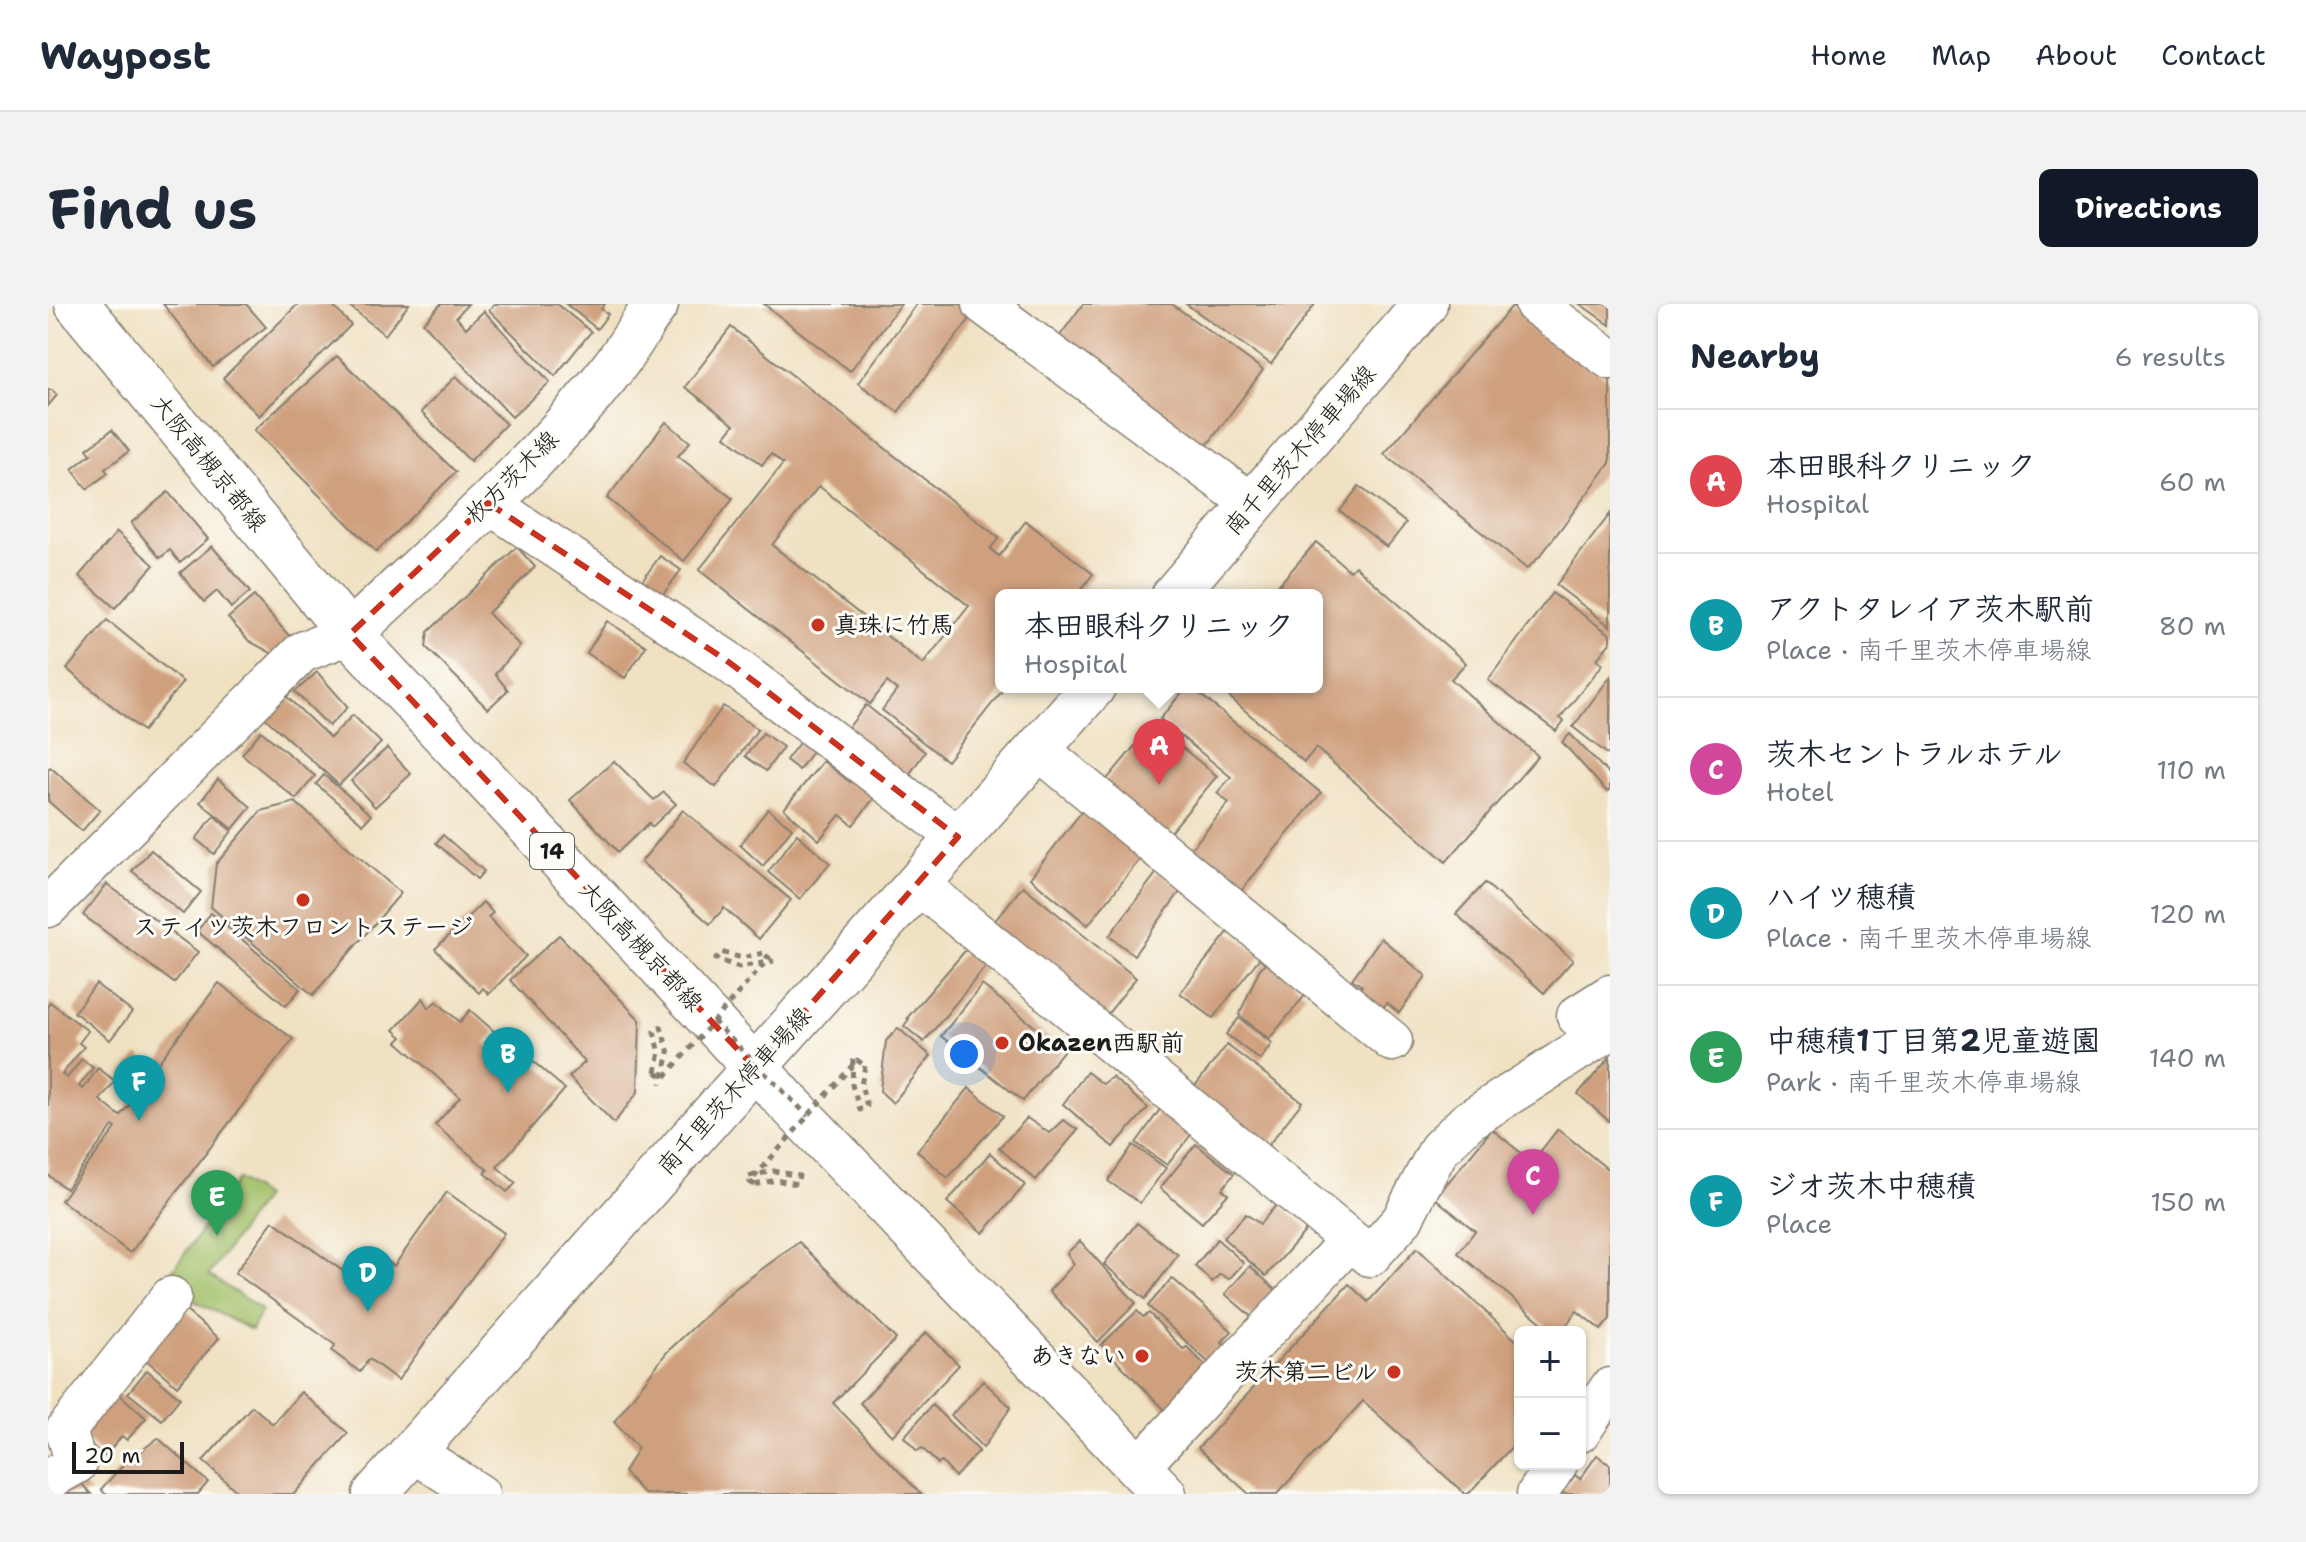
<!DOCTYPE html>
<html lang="en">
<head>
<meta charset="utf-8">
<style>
  body { margin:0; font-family:"Shantell Sans","Klee One",sans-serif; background:#f2f2f3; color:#1f2937 }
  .controls { position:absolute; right:24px; bottom:24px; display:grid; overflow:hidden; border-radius:12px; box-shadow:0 2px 6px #0004 }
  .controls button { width:72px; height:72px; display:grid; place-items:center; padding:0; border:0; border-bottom:2px solid #e0e1e3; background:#fff; color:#1f2937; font:40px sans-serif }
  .scale { position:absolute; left:24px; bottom:20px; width:112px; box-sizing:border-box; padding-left:8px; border:4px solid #1c1c1c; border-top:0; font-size:22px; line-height:28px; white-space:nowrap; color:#1c1c1c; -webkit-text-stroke:6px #fdfcf7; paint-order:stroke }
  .you { position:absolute; left:916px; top:750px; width:28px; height:28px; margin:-20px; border:6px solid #fff; border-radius:50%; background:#1a73e8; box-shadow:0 0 0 12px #1a73e833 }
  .badge { display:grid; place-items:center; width:52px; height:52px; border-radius:50%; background:#111827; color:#fff; font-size:26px; font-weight:700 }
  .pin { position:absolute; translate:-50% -66px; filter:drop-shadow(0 2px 4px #0008) }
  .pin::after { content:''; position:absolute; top:42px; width:28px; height:24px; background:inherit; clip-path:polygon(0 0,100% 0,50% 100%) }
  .popup { position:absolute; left:947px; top:285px; width:328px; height:104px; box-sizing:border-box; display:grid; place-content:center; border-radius:12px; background:#fff; filter:drop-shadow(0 2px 6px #0005); font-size:26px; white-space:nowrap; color:#747a83 }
  .popup b { font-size:30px; color:#1f2937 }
  .popup::after { content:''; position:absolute; left:50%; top:100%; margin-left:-16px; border:16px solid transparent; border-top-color:#fff }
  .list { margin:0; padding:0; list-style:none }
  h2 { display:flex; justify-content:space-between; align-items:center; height:104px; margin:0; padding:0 32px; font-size:34px }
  h2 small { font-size:26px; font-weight:400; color:#747a83 }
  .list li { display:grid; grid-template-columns:52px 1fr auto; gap:24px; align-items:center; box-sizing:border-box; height:144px; padding:0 32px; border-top:2px solid #e0e1e3 }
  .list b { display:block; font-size:30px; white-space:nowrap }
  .list p { margin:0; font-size:26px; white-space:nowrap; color:#747a83 }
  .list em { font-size:26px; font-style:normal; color:#747a83 }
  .map { position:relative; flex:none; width:1562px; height:1190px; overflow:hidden; border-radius:12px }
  header { display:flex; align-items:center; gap:48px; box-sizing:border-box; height:112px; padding:0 40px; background:#fff; border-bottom:2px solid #e0e1e3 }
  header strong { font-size:38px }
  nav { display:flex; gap:44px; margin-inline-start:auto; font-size:28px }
  .intro { display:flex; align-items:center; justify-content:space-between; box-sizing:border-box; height:192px; padding:0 48px }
  h1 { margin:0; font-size:56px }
  .button { padding:20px 36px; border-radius:12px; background:#111827; color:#fff; font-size:28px; font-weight:700 }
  main { display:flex; gap:48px; padding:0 48px }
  aside { flex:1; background:#fff; border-radius:12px; box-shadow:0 2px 6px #0004 }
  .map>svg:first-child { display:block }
  .green { fill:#a1bf67; stroke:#5e6e42; stroke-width:2 }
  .building { fill:#cfa07e; fill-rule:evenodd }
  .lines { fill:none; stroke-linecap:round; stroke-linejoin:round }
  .minor-casing { stroke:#867e70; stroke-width:43 }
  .secondary-casing { stroke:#867e70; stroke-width:47 }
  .primary-casing { stroke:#867e70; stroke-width:47 }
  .path { stroke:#867e70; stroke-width:5; stroke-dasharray:6 6; stroke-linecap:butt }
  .minor { stroke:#fff; stroke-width:40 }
  .secondary { stroke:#fff; stroke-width:44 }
  .primary { stroke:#fff; stroke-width:44 }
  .path-bridge { stroke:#867e70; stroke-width:5; stroke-dasharray:6 6; stroke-linecap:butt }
  .marked { fill:none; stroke:#c8321e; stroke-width:6; stroke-dasharray:16 10; stroke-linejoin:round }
  .poi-dot { fill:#c8321e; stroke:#fdfcf7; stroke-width:3 }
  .labels { text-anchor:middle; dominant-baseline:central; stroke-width:6; stroke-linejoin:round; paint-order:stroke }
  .shield { fill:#fdfcf7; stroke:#605f5e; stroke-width:2 }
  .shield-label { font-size:22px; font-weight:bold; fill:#1c1c1c }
  .street-label { font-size:24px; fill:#1c1c1c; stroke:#fdfcf7 }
  .poi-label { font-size:24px; font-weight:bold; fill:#1c1c1c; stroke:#fdfcf7; text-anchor:start }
</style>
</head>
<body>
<header>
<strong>Waypost</strong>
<nav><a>Home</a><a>Map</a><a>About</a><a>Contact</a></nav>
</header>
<div class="intro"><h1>Find us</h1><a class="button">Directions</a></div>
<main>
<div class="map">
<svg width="1562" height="1190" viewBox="0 0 1562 1190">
  <rect width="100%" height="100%" fill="#fdfcf7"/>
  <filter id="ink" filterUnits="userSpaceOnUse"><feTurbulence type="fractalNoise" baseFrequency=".0125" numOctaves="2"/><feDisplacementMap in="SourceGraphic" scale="16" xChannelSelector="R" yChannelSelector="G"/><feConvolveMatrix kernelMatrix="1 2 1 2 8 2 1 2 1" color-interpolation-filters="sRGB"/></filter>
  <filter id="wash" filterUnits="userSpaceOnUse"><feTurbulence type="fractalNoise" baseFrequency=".006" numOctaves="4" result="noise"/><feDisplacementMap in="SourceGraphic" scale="32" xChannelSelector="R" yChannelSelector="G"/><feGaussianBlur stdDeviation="1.8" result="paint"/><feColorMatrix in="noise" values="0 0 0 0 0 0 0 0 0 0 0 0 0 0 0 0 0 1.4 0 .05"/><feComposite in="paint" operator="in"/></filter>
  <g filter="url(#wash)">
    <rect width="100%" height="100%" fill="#f0e1c3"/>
    <polygon class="green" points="190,875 216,893 161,971 214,1006 203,1026 131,989 117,977"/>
    <g id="blocks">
      <g class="building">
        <polygon points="115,0 198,0 218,23 165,63"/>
        <polygon points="250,0 283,0 303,21 211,112 175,74"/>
        <polygon points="299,0 361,0 337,31"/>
        <polygon points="393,0 420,0 408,13 418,24 436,7 502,78 464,113 375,19"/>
        <polygon points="446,0 509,0 543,28 507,72 441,6"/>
        <polygon points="518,0 557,0 553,5 560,10 549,25"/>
        <polygon points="716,0 853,0 802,67"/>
        <polygon points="869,0 918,0 928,7 850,108 810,79"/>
        <polygon points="1035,0 1124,0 1215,66 1157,144 1011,33"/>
        <polygon points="1138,0 1267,0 1223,60"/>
        <polygon points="1532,0 1562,0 1562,21"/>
        <polygon points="1464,2 1562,76 1562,159 1493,251 1479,265 1336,150"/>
        <path d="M 683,23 L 951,234 L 942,245 L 951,252 L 978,217 L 1045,270 L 1029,291 L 953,291 L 953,383 L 957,383 L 899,457 L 834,406 L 849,386 L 839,378 L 822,400 L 651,266 L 735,160 L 723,150 L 714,161 L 677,132 L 686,121 L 637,83 ZM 771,182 L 921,302 L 875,360 L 724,241 Z"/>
        <polygon points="289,52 408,168 328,248 206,126"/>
        <polygon points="408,72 458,120 422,157 373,108"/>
        <polygon points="0,86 4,86 9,91 0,102"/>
        <polygon points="618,118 642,138 630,152 685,195 636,257 559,194"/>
        <polygon points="64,126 81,147 57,165 60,169 39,185 24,165 43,150 39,145"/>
        <polygon points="1311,182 1358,219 1339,243 1292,207"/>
        <polygon points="120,188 160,235 132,259 122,246 112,254 83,219"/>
        <polygon points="1562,210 1562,322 1508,281"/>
        <polygon points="69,228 106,261 67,304 31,272"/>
        <polygon points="1268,238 1302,267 1307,262 1418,359 1403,375 1490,452 1398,558 1268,444 1256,458 1170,383 1269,383 1269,291 1222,291"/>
        <polygon points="164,242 202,288 183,304 169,287 156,298 132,269"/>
        <polygon points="469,243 487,263 440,309 472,342 447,370 460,386 440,405 378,343 380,328"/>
        <polygon points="612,252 633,266 607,301 587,286"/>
        <polygon points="1504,289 1562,330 1562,339 1549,355 1555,360 1512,414 1516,417 1508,427 1440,376"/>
        <polygon points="206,292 243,334 225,350 201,337 180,314"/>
        <polygon points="59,316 135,378 95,427 19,365"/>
        <polygon points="559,317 598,342 577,374 539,349"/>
        <polygon points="269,368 300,403 281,422 247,388"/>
        <polygon points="1562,373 1562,452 1525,423"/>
        <polygon points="1138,383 1143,383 1273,489 1193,587 1142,546 1181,499 1169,489 1183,473 1112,415"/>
        <polygon points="238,392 282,434 305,411 333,439 291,481 216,413"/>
        <polygon points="818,401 877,448 858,475 797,428"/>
        <polygon points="675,402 710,425 668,483 635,459"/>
        <polygon points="1105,420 1169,472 1119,532 1055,480"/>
        <polygon points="213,427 267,472 248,495 194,450"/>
        <polygon points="715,429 735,443 718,467 697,452"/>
        <polygon points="1522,430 1562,471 1562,486 1559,488 1514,438"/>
        <polygon points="754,435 767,443 751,466 738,456"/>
        <polygon points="339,444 363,470 327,503 303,477"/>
        <polygon points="566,457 606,496 616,488 628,500 604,523 601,519 570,548 522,496"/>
        <polygon points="775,457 802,478 808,471 830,489 805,521 792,511 771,536 736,505"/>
        <polygon points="2,463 52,506 34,527 0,497 0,465"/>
        <polygon points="276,471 323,511 315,520 268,480"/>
        <polygon points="170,475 203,503 185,525 152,498"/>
        <polygon points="247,498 353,589 265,691 163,603 168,560 213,507"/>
        <polygon points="720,505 744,524 715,562 692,541"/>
        <polygon points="635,506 743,596 711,635 676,604 662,620 593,558"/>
        <polygon points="1035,506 1093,554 1040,621 982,574"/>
        <polygon points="166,512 184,527 166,550 148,535"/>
        <polygon points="749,530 782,559 752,595 720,568"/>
        <polygon points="395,531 436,567 429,575 388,539"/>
        <polygon points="103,546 153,588 135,610 84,567"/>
        <polygon points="1110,567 1134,585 1086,651 1061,632"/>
        <polygon points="1437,579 1525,656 1496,689 1408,610"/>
        <polygon points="59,580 150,648 126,679 35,611"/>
        <polygon points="975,582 1088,674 1054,717 941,624"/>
        <polygon points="435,598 445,609 440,613 478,652 441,690 435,684 431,689 387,645"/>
        <polygon points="163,609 252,685 238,702 149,627"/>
        <polygon points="1181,627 1213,652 1165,714 1132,689"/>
        <polygon points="511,631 592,716 590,788 566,819 521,773 537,758 462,676"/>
        <polygon points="1333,634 1378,672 1351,709 1339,699 1330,709 1307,690 1314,682 1304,675"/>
        <polygon points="923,640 943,656 876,738 856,722 861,715 859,714"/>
        <polygon points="1220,655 1258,690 1221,735 1191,711 1211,666"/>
        <polygon points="171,679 245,735 82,949 13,896 68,824 65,822 18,885 0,871 0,701 2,698 40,727 31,739 36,743 14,770 19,774 34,755 45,764 31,782 35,785 50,764 67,777 52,796 72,812 94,785 75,770 90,750 107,763"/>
        <polygon points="48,680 84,708 62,736 26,708"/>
        <polygon points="934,681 1016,746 975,797 893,732"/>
        <polygon points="375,694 381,704 388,697 412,718 422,706 447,728 437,739 448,749 459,735 517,785 449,863 468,879 459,888 437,869 440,866 387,821 412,793 349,738 354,733 346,726"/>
        <polygon points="1191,714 1224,739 1212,756 1178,730"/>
        <polygon points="850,724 883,752 845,799 832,787 838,737"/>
        <polygon points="1179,741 1254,798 1218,844 1143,787"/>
        <polygon points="1562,753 1562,818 1530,790"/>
        <polygon points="1039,768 1055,780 1064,773 1100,804 1065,843 1015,800"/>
        <polygon points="921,784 955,812 900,874 869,847"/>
        <polygon points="1113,804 1146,827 1119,861 1088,839"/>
        <polygon points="979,814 1001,829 1015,816 1030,826 988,876 951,844"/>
        <polygon points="1444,825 1484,858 1510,825 1562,867 1562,1015 1553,1026 1529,1007 1513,1028 1505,1028 1410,949 1427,927 1387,894"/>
        <polygon points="1148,840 1186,870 1174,885 1180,890 1154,919 1112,884"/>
        <polygon points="1085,841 1118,864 1092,899 1060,877"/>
        <polygon points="942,849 977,881 935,929 899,898"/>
        <polygon points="399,888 456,929 350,1076 321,1055 312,1068 284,1047 287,1041 187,969 225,917 306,975 326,947 346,962"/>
        <polygon points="1230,899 1260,924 1218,972 1175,934 1198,910 1212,920"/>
        <polygon points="1089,919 1130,951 1097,995 1056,960"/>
        <polygon points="1169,935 1196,959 1181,975 1172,970 1164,978 1147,962"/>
        <polygon points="1032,937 1088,999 1050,1038 1001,987 1026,960 1019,949"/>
        <polygon points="751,938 848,1035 785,1099 873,1190 596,1190 576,1168 590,1144 566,1118 619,1048 685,986"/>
        <polygon points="1369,944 1472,1040 1472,1134 1420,1190 1417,1190 1315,1097 1229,1190 1201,1190 1150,1144 1301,980 1320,998"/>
        <polygon points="1202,962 1229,987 1205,1014 1177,990"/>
        <polygon points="1124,974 1184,1027 1174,1038 1179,1043 1163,1061 1100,1002"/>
        <polygon points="132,1002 171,1034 129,1082 91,1050"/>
        <polygon points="1089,1007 1095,1013 1101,1009 1135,1045 1139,1043 1160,1064 1117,1106 1053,1041"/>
        <polygon points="878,1028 911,1061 844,1132 812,1099"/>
        <polygon points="99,1066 132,1094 114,1116 80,1089"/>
        <polygon points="935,1077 963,1103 935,1144 903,1111"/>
        <polygon points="62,1082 98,1114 79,1136 74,1132 56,1152 31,1130"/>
        <polygon points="253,1088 300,1129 246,1190 192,1190 155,1157 204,1102 225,1120"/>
        <polygon points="884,1101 931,1147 907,1173 894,1158 890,1160 874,1144 869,1147 856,1133"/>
        <polygon points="110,1134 160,1178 150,1190 57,1190 53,1185 77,1159"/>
        <polygon points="1549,1151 1562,1161 1562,1190 1513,1190 1527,1171 1532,1175"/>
        <polygon points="27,1179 29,1183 34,1180 43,1190 14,1190"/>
      </g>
    </g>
  </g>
  <g filter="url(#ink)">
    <use href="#blocks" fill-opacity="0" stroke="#867e70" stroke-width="2"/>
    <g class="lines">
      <defs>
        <g id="minor">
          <polyline points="935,0 1206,201"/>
          <polyline points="1487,0 1562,55"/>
          <polyline points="440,199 678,356 910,533"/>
          <polyline points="990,445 1344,737"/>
          <polyline points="870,580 1322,952 1354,916 1391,845 1420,817 1562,726"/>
          <polyline points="0,603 254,348 302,330"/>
          <polyline points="1529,712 1562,691"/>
          <polyline points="1532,1128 1562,1084"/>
          <polyline points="364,1147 431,1190"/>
          <polyline points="1091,1163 1302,936"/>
          <polyline points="0,1176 28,1160 18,1126 123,993"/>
          <polyline points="1489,1190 1509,1160"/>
        </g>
        <g id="secondary">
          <polyline points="1126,291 1377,0"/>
          <path d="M 302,330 C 392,244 491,161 567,61 C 582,41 594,20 608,0"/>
          <polyline points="327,1190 1045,383"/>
        </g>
        <polyline id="primary" points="29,0 302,330 707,764 1116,1190"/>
      </defs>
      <use href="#minor" class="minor-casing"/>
      <use href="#secondary" class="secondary-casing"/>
      <use href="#primary" class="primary-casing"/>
      <g class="path">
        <polyline points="715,649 694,654 673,648 668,655 691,663 726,657"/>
        <polyline points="805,755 804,781 812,806 819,802 813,781 817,762"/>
        <polyline points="608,768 612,748 606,728 613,723 621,749 613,780"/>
        <polyline points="701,872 726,867 751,872 749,880 727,876 707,881"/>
      </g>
      <use href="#minor" class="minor"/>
      <use href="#secondary" class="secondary"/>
      <use href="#primary" class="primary"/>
      <g class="path-bridge">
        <polyline points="665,717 760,812"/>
        <polyline points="608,768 616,774 721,654 715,649"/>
        <polyline points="707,881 702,878 809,756 817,762"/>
      </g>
    </g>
  </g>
  <path class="marked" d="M 440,199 L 678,356 L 910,533 L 707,764 L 302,330 Z"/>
  <g class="poi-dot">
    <circle cx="770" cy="321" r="8"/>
    <circle cx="255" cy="596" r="8"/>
    <circle cx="954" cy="739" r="8"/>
    <circle cx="1094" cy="1052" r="8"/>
    <circle cx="1346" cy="1068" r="8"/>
  </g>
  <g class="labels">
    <rect class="shield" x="482" y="529" width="44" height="36" rx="6"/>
    <g class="shield-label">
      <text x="504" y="547">14</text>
    </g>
    <g class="street-label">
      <text transform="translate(1252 146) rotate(-49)">南千里茨木停車場線</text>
      <text transform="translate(161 159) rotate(51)">大阪高槻京都線</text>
      <text transform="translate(464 173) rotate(-45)">枚方茨木線</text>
      <text transform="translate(593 642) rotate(47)">大阪高槻京都線</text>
      <text transform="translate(686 787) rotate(-48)">南千里茨木停車場線</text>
    </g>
    <g class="poi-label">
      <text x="786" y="321">真珠に竹馬</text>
      <text x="255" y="623" text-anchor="middle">ステイツ茨木フロントステージ</text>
      <text x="970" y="739">Okazen西駅前</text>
      <text x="1078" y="1052" text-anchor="end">あきない</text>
      <text x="1330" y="1068" text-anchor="end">茨木第二ビル</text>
    </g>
  </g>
</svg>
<div class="controls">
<button>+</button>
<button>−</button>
</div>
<div class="scale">20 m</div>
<div class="you"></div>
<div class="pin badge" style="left:1111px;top:481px;background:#e0444e">A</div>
<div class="popup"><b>本田眼科クリニック</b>Hospital</div>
<div class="pin badge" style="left:460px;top:789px;background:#0f9aa8">B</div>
<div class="pin badge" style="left:1485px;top:911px;background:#d1479c">C</div>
<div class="pin badge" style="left:320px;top:1008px;background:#0f9aa8">D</div>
<div class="pin badge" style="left:169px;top:932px;background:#2e9e5b">E</div>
<div class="pin badge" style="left:91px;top:817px;background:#0f9aa8">F</div>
</div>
<aside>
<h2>Nearby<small>6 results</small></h2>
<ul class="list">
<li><span class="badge" style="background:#e0444e">A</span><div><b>本田眼科クリニック</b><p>Hospital</p></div><em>60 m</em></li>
<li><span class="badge" style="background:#0f9aa8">B</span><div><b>アクトタレイア茨木駅前</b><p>Place · 南千里茨木停車場線</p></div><em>80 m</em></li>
<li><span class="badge" style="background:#d1479c">C</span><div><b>茨木セントラルホテル</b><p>Hotel</p></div><em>110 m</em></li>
<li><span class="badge" style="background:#0f9aa8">D</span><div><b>ハイツ穂積</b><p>Place · 南千里茨木停車場線</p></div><em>120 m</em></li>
<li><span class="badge" style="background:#2e9e5b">E</span><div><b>中穂積1丁目第2児童遊園</b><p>Park · 南千里茨木停車場線</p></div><em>140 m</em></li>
<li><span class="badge" style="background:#0f9aa8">F</span><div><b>ジオ茨木中穂積</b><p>Place</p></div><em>150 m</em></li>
</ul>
</aside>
</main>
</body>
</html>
